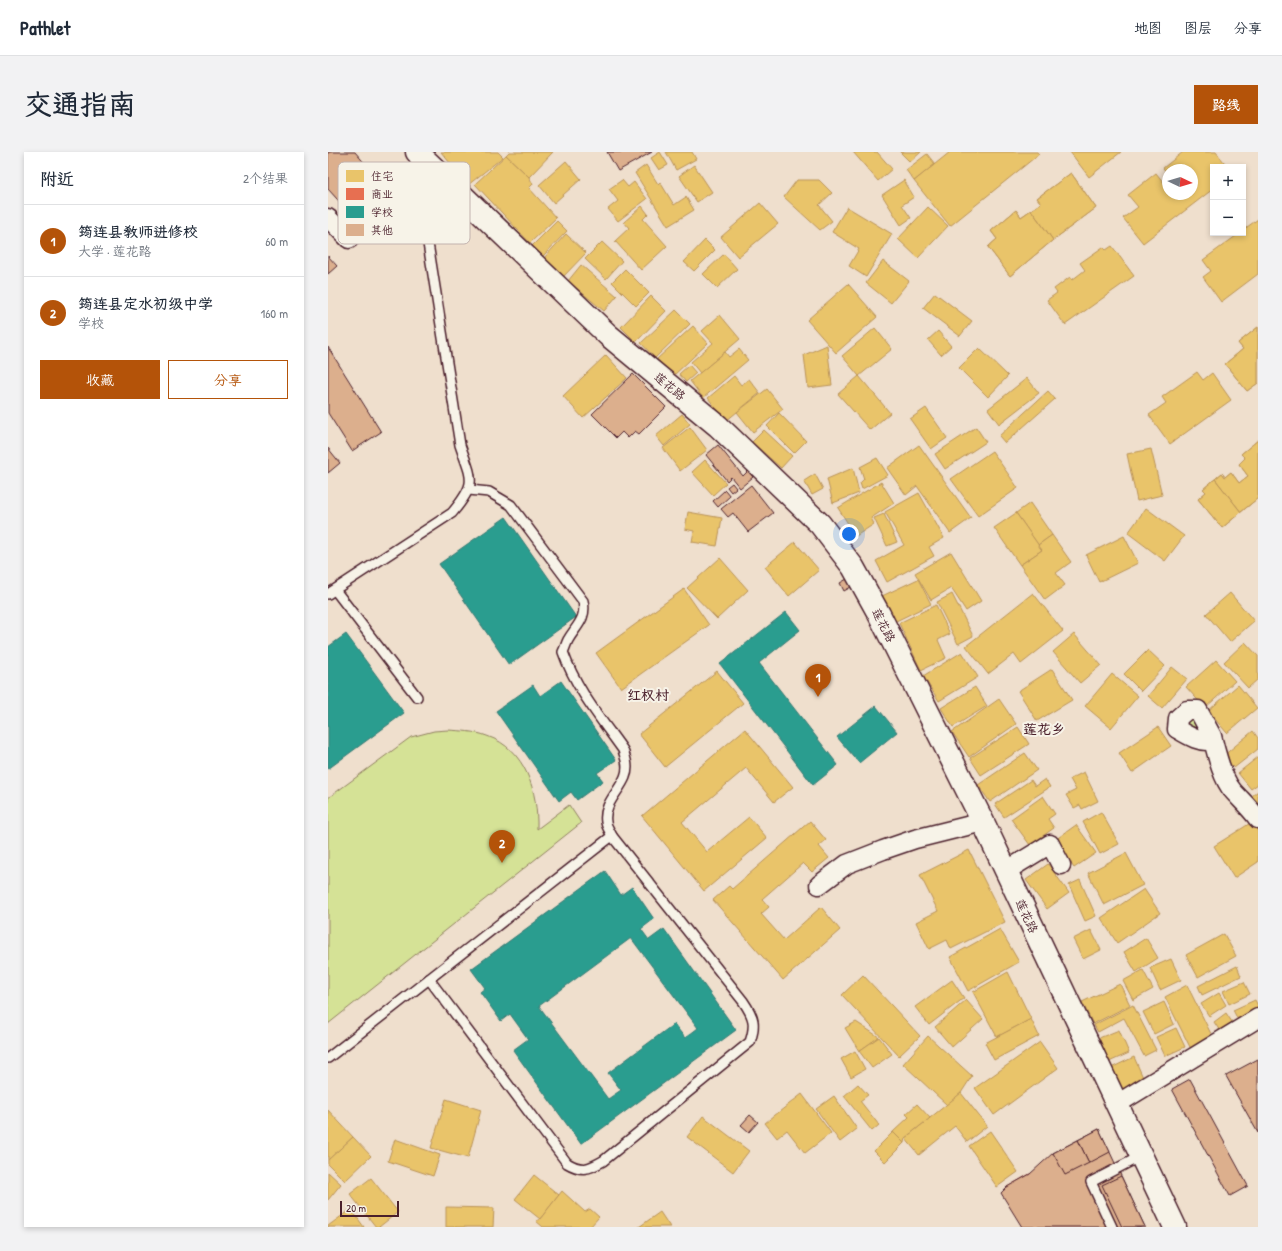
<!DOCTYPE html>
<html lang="zh">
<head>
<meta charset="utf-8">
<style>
  body { margin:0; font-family:"Patrick Hand","LXGW WenKai TC",sans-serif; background:#f2f2f3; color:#1f2937 }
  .controls { position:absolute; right:12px; top:12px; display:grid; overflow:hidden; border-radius:0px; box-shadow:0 2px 6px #0003 }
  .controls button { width:36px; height:36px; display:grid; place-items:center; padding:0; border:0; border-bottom:1px solid #e0e1e3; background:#fff; color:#1f2937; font:20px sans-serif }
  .compass { position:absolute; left:834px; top:12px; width:36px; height:36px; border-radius:50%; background:#fff; box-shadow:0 2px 6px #0003; rotate:94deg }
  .scale { position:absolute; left:12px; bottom:10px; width:59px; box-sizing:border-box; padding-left:4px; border:2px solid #4a1f2b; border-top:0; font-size:11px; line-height:14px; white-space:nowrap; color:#4a1f2b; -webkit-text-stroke:3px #f7f3e8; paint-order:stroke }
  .you { position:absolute; left:521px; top:382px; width:14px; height:14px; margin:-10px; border:3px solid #fff; border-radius:50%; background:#1a73e8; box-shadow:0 0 0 6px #1a73e833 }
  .badge { display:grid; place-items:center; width:26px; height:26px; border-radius:50%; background:#b45309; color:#fff; font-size:13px; font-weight:700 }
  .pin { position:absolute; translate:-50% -33px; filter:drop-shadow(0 1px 2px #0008) }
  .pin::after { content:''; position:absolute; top:21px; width:14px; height:12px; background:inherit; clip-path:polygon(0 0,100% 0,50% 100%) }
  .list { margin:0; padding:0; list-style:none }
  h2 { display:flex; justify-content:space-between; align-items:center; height:52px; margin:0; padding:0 16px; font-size:17px }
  h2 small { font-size:13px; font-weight:400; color:#747a83 }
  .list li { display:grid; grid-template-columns:26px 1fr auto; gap:12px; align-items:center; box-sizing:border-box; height:72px; padding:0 16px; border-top:1px solid #e0e1e3 }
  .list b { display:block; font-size:15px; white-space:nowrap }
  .list p { margin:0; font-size:13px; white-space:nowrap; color:#747a83 }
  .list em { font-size:13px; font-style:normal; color:#747a83 }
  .actions { display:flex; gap:8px; padding:12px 16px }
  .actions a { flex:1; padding:9px 0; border:1px solid #b45309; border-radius:0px; text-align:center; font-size:14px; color:#b45309 }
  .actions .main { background:#b45309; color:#fff }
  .map { position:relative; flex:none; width:930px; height:1075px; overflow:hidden; border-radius:0px }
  header { display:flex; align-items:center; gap:24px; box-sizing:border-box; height:56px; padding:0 20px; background:#fff; border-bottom:1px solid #e0e1e3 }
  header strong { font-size:19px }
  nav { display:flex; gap:22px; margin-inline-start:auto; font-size:14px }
  .intro { display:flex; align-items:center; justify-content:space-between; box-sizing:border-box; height:96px; padding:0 24px }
  h1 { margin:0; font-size:28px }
  .button { padding:10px 18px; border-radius:0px; background:#b45309; color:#fff; font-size:14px; font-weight:700 }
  main { display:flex; gap:24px; padding:0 24px }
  aside { flex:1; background:#fff; border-radius:0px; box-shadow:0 2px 6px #0003 }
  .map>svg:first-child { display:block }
  .green { fill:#d5e296; stroke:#908060 }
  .homes { fill:#e9c46a; stroke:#b99257 }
  .shops { fill:#e76f51; stroke:#b85746 }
  .schools { fill:#2a9d8f; stroke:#347771; fill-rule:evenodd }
  .building { fill:#dcaf8d; stroke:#4a1f2b }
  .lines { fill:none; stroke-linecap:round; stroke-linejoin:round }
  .service-casing { stroke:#4a1f2b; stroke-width:12 }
  .minor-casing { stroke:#4a1f2b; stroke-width:21 }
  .secondary-casing { stroke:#4a1f2b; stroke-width:25 }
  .service { stroke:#f7f3e8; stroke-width:9 }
  .minor { stroke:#f7f3e8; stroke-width:18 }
  .secondary { stroke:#f7f3e8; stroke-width:22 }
  .labels { text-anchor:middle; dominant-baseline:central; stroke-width:4; stroke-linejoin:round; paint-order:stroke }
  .street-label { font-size:12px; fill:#4a1f2b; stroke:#f7f3e8 }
  .quarter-label { font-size:14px; font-weight:bold; fill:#4a1f2b; stroke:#f7f3e8 }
  .key { fill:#f7f3e8; stroke:#c3b3af; stroke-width:1 }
  .key-label { font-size:11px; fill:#4a1f2b }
</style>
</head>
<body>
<header>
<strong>Pathlet</strong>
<nav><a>地图</a><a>图层</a><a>分享</a></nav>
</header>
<div class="intro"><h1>交通指南</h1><a class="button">路线</a></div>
<main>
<aside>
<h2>附近<small>2个结果</small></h2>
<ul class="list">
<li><span class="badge">1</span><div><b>筠连县教师进修校</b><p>大学 · 莲花路</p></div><em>60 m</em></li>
<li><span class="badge">2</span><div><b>筠连县定水初级中学</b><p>学校</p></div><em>160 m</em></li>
</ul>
<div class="actions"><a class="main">收藏</a><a>分享</a></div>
</aside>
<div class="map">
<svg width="930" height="1075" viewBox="0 0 930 1075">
  <rect width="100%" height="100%" fill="#efdfcd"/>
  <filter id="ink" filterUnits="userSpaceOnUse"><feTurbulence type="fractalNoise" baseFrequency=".025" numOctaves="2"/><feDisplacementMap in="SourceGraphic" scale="8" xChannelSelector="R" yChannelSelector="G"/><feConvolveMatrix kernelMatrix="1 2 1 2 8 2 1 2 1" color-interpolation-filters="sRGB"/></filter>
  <g filter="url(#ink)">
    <g class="green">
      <polygon points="861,563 879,582 864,581 855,568"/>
      <path d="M 120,578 C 133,579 146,579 159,584 C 198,597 210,640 209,677 L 241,653 L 253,671 L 0,872 L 0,646 L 83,585 L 106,579 Z"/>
    </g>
    <g class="homes">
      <polygon points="113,0 170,0 175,5 140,33"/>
      <polygon points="181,0 225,0 201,25 178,3"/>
      <polygon points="332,0 340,13 331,18 323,6"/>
      <polygon points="338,0 364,0 368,7 348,18"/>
      <polygon points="525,0 549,0 564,17 550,29"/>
      <polygon points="572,0 593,0 582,10"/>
      <polygon points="622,0 709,0 711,2 622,74 586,29"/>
      <polygon points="742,0 793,0 761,25"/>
      <polygon points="855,0 888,0 900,15 885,15 885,37 815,91 795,66 810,55 800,43 828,21 840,36 840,42 864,42 864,18 840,18 840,22 835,16"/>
      <polygon points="599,2 607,12 586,29 578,18"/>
      <polygon points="178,3 201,25 205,32 201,36 228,66 202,91 147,32"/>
      <polygon points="238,9 253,27 226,51 211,33"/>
      <polygon points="318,13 330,32 332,30 346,53 358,45 366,58 340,74 307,21"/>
      <polygon points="366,13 384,40 369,50 351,24"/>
      <polygon points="743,21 768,56 725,88 682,124 660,95 669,87 663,79 688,58 693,65 713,51 709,46"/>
      <polygon points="743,21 768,56 725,88 703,58 713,51 709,46"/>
      <polygon points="294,28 300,35 306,30 319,47 290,69 280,57 290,49 281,37"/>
      <polygon points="469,28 491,28 504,41 491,53 504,69 492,78 456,45"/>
      <polygon points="576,28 586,45 574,53 583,66 573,73 554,43"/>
      <polygon points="432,51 450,72 410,105 393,85"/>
      <polygon points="314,54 320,62 315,67 339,94 313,118 287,89 301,76 296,70"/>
      <polygon points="519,55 564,82 538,125 521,114 531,97 504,80"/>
      <polygon points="600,55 620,74 590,106 570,87"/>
      <polygon points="688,58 693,65 703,58 725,88 682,124 660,95 669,87 663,79"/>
      <polygon points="930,67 930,122 893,150 875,125 883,119 875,108 912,81 915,81 915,78"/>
      <polygon points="229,69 239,79 215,104 204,94"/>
      <polygon points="238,82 258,101 234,126 215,107"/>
      <polygon points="377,88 387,98 366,119 356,110"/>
      <polygon points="274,90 294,109 278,127 257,107"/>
      <polygon points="784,94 806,124 737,173 719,148 729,141 726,137 742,125 744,128 757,118 752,111 775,95 778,98"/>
      <polygon points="396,102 409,117 389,136 375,122"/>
      <polygon points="555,109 581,129 563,151 538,131"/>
      <polygon points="253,113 289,144 276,159 240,129"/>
      <polygon points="297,117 321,141 308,154 284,130"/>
      <polygon points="520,132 549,165 508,201 479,168"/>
      <polygon points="607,141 644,169 632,184 595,156"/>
      <polygon points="323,144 338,159 308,190 293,175"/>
      <polygon points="348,158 362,172 327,206 313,191"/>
      <polygon points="392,163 412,187 372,221 363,210 385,191 374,179"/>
      <polygon points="365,174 380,191 345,224 329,207"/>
      <polygon points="930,175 930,231 919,239 897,212 915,197 910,191"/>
      <polygon points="930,175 930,231 919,239 897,212 915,197 910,191"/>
      <polygon points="547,176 564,197 531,224 514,204"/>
      <polygon points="610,179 623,194 613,203 600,188"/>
      <polygon points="499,193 504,233 480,236 476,203"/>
      <polygon points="651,196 680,224 660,245 631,216"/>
      <polygon points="411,197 420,208 375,246 362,229 397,200 401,205"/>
      <polygon points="278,203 299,226 255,266 235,244"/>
      <polygon points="361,213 368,221 358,230 351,222"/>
      <polygon points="869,220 875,228 884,221 903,248 842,292 821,263 838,251 834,245"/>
      <polygon points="406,224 413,233 421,227 432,241 398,269 380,246"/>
      <polygon points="531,224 562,261 542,278 510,242"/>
      <polygon points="699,226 711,241 671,272 660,257"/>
      <polygon points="439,237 455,257 425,280 409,260"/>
      <polygon points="720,239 727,247 677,291 671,284"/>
      <polygon points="598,256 619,286 603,297 582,267"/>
      <polygon points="451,261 478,289 466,301 439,274"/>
      <polygon points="354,262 362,272 336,294 328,284"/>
      <polygon points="362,275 379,298 352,319 335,296"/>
      <polygon points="648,275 658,290 617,317 607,302"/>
      <polygon points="436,278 464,304 453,316 424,290"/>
      <polygon points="930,288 930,346 894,376 870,347 878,340 875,337 894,321 897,325 903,320 911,331 920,324 911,312 917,306 913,302"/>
      <polygon points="930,288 930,346 913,360 887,327 894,321 897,325 903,320 911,331 920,324 911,312 917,306 913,302"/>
      <polygon points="591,293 643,366 622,381 589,334 578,343 559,316"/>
      <polygon points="823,297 834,343 809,349 799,302"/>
      <polygon points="664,299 690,336 650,364 623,327"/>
      <polygon points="549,306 560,323 534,337 532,331 536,327 532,315"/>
      <polygon points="377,308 398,331 385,343 364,320"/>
      <polygon points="525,316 531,341 505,351 499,327"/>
      <polygon points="487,322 495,337 484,343 476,329"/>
      <polygon points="887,327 913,360 894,376 870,347 878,340 875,337"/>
      <polygon points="553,330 566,351 543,366 546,372 528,384 510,356"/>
      <polygon points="591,341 616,386 601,395 606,404 559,430 548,409 576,393 557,360"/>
      <polygon points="702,351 724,383 710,393 688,361"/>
      <polygon points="818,356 856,384 837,409 800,381"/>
      <polygon points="360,360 394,366 389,394 364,390 366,379 357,377"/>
      <polygon points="688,361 714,398 692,413 666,376"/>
      <polygon points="556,362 569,390 559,394 546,366"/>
      <polygon points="724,383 743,410 728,421 737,433 717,448 692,413 714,398 710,393"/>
      <polygon points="796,384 810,411 771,430 758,403"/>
      <polygon points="467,390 491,418 461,444 437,415"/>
      <polygon points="623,400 653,449 638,459 623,436 603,448 587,421"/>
      <polygon points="392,406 420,438 389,467 359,436"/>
      <polygon points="590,427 603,452 566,470 554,444"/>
      <polygon points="356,437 381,473 293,536 268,501"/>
      <polygon points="705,441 735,479 693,512 686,502 660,522 638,494"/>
      <polygon points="902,441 926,469 902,490 878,462"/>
      <polygon points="624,442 645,484 630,492 609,450"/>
      <polygon points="608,453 622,482 610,488 618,506 593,518 571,471"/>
      <polygon points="746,482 773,513 752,531 725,500"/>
      <polygon points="917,490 930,504 930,527 920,536 896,510"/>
      <polygon points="820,498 837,514 813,539 796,522"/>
      <polygon points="634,500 650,525 611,549 595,524"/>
      <polygon points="888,508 907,529 877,556 858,535"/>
      <polygon points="844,515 859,527 834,556 820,544"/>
      <polygon points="724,517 744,548 709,569 690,539"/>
      <polygon points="389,519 415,551 337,615 311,582"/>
      <polygon points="784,522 810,544 783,576 757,554"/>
      <polygon points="910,533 929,556 899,581 880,559"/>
      <polygon points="647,535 659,554 625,575 613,556"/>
      <polygon points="671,547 688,572 641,605 624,580"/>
      <polygon points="690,575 701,592 653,623 642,606"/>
      <polygon points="830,575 843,594 804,621 791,601"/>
      <polygon points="417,577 465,635 446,650 418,616 354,670 379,700 421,665 439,686 376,739 314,664"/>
      <polygon points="925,579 930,586 930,597 906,616 895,604"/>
      <polygon points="697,601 709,618 662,650 650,633"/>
      <polygon points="930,605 930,632 923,637 910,621"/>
      <polygon points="756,620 770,649 754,657 752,653 746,656 738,643 748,638 742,627"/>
      <polygon points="717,627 722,635 676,665 667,652 703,628 707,634"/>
      <polygon points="930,639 930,651 924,644"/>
      <polygon points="715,644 727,662 720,667 726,676 702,693 683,667"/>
      <polygon points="773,660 791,692 772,702 755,670"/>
      <polygon points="482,669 498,688 491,694 501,706 484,720 475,711 434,747 441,755 433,762 456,788 493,755 512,778 455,828 385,748 401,734 404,737"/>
      <polygon points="924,670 930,680 930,710 906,726 886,694"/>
      <polygon points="748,673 768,701 746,716 727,688"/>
      <polygon points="641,698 677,770 623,797 619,788 601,797 588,770 610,759 592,723"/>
      <polygon points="798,701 815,733 776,753 760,721"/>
      <polygon points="720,712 741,741 719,757 698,728"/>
      <polygon points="752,728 768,764 757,769 741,733"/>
      <polygon points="816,737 832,761 789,791 773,766"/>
      <polygon points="672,777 691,810 640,839 622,805"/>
      <polygon points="763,778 773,798 755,807 745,787"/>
      <polygon points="896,782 908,804 870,825 858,803"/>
      <polygon points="818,786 830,806 808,820 796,800"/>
      <polygon points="843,807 853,828 832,838 822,816"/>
      <polygon points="909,814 913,824 874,843 870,834"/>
      <polygon points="815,818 825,837 805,848 795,829"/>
      <polygon points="680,820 703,867 669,885 645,840"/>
      <polygon points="535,823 592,884 571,904 514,843"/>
      <polygon points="624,828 636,846 601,873 587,855"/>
      <polygon points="916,830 922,842 901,852 895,839"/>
      <polygon points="792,832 802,853 765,872 754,850"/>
      <polygon points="859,833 885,886 863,897 837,845"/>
      <polygon points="891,841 898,853 881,864 873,852"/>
      <polygon points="638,848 655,867 624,895 607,875"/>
      <polygon points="927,848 930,854 930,858 910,868 905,858"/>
      <polygon points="836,850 846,872 826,882 815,860"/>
      <polygon points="805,853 828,898 816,904 796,866 770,880 766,873"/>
      <polygon points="898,861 904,870 892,879 886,870"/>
      <polygon points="703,867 711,884 666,908 657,891"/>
      <polygon points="528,870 551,885 531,899 517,876"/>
      <polygon points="848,876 857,895 837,904 828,885"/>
      <polygon points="791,878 801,901 781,910 771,886"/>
      <polygon points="600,884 644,924 633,941 619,953 575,912"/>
      <polygon points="551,885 564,902 544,916 531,899"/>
      <polygon points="712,890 730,916 666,963 647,936"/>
      <polygon points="527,899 537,917 523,925 513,907"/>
      <polygon points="806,905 817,930 791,943 779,918"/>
      <polygon points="530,932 540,943 532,949 551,973 544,979 516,944"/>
      <polygon points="633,941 659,974 639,990 627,974 591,1003 577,986"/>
      <polygon points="474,942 503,981 477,1001 459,978 449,986 437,971"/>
      <polygon points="506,944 529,977 512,990 488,957"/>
      <polygon points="118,947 153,958 140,1006 103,996"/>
      <polygon points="589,952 602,966 577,986 576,991 565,980 581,965 578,962"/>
      <polygon points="0,958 25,985 0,1008"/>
      <polygon points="375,964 421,999 405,1020 359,985"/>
      <polygon points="662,979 690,1020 669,1035 641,994"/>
      <polygon points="565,980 576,991 557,1010 546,999"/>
      <polygon points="25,985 43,1004 17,1029 0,1012 0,1008"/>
      <polygon points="67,987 112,1003 105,1024 60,1009"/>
      <polygon points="0,1020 13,1032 0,1048"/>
      <polygon points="206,1023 231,1043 212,1067 187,1047"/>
      <polygon points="43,1026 70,1060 51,1075 48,1075 22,1042"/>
      <polygon points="234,1039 257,1060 262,1057 271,1065 262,1075 215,1075 208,1069 212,1067"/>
      <polygon points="118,1055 166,1056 165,1075 118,1075"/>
      <polygon points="23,1057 36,1075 0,1075 0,1074"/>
      <polygon points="332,1060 342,1075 311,1075"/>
    </g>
    <polygon class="shops" points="728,1007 740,1028 732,1032 757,1075 702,1075 679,1035"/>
    <g class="schools">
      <polygon points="178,365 248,465 181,513 111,412"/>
      <polygon points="458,460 472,478 431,511 510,613 485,633 392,512"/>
      <polygon points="18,482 76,561 0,617 0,495"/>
      <polygon points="233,529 288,608 269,621 275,629 249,648 243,640 231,649 168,559 205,533 212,544"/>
      <polygon points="548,554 569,580 531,611 509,585"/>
      <path d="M 277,719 L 293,743 L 304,735 L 326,767 L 313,777 L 321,788 L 336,777 L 408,878 L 253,992 L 185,898 L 200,887 L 182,862 L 173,869 L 152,840 L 157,836 L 143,817 ZM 303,786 L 370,876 L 357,886 L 346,872 L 280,921 L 293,938 L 280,947 L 211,854 Z"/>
    </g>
    <g class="building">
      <polygon points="0,0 27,0 80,62 48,90 0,37"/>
      <polygon points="279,0 324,0 290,19"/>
      <polygon points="0,104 9,114 0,122"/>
      <polygon points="0,195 53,280 24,299 0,261"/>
      <polygon points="305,222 338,255 311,282 307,279 300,286 294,280 288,286 264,262"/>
      <polygon points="390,293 415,324 420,319 425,325 412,336 403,325 399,329 378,303"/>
      <polygon points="0,296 12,311 0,321"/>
      <polygon points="404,331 408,336 403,340 399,335"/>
      <polygon points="423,333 445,361 420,380 405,361 400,365 393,357"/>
      <polygon points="397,338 402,344 390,355 385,349"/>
      <polygon points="519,427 523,435 516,439 512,431"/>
      <polygon points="930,907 930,981 898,924"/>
      <polygon points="862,927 920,1034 902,1044 844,937"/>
      <polygon points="422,963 430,970 421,980 413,973"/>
      <polygon points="771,977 817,1075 694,1075 673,1041 679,1035 702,1022 725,1001"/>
      <polygon points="771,977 782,1000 761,1011 750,988"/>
      <polygon points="750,988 761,1011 737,1023 725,1001"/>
      <polygon points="793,1024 817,1075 794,1075 774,1033"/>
    </g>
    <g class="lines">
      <defs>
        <g id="service">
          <polyline points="7,438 89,545"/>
          <path d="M 0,442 L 124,361 C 150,330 144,328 132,293 L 86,3"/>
          <path d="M 101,827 L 239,1011 C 254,1020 261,1017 275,1009 L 422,890 C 428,872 426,865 415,849 L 284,684 C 282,679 278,674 278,670 C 275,652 291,640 297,625 C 301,616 298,607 295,598 C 273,567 248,537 235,500 C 237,496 238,492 240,488 C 248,474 259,467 255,449 L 183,353 L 161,340 L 141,338"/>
          <polyline points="0,906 284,684"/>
          <polyline points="784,1075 763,1030 813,1004"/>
        </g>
        <g id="minor">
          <polyline points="0,66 21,87"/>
          <path d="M 885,588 C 873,592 859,583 849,577 L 850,566 L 859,558 L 870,558 L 884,584 C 888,600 894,627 905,639 C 913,648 922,656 930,667"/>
          <polyline points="678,719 722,692 733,713"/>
          <polyline points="491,733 519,712 555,698 587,687 655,670"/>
          <polyline points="789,952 930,866"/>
        </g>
        <polyline id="secondary" points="89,0 280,183 390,274 492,372 525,415 551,462 655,670 847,1075"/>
      </defs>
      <use href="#service" class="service-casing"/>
      <use href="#minor" class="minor-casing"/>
      <use href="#secondary" class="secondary-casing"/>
      <use href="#service" class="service"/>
      <use href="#minor" class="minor"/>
      <use href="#secondary" class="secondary"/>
    </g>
  </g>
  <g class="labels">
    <g class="street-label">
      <text transform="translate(342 234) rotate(40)">莲花路</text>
      <text transform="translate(556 473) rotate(63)">莲花路</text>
      <text transform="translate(699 764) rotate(65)">莲花路</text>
    </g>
    <g class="quarter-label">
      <text x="320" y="542">红权村</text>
      <text x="716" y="576">莲花乡</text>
    </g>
  </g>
  <rect x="10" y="10" width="132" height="82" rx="6" class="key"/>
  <rect x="18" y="18" width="18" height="12" fill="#e9c46a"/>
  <rect x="18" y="36" width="18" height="12" fill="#e76f51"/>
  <rect x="18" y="54" width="18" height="12" fill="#2a9d8f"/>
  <rect x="18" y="72" width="18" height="12" fill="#dcaf8d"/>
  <g class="key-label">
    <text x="43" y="28">住宅</text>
    <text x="43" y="46">商业</text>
    <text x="43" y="64">学校</text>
    <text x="43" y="82">其他</text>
  </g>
</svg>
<div class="controls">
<button>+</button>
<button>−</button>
</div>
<svg class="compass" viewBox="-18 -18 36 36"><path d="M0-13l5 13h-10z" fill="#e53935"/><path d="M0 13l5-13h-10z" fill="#747a83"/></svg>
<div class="scale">20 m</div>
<div class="you"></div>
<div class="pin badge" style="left:490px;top:545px">1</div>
<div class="pin badge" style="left:174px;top:711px">2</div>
</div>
</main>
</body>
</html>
